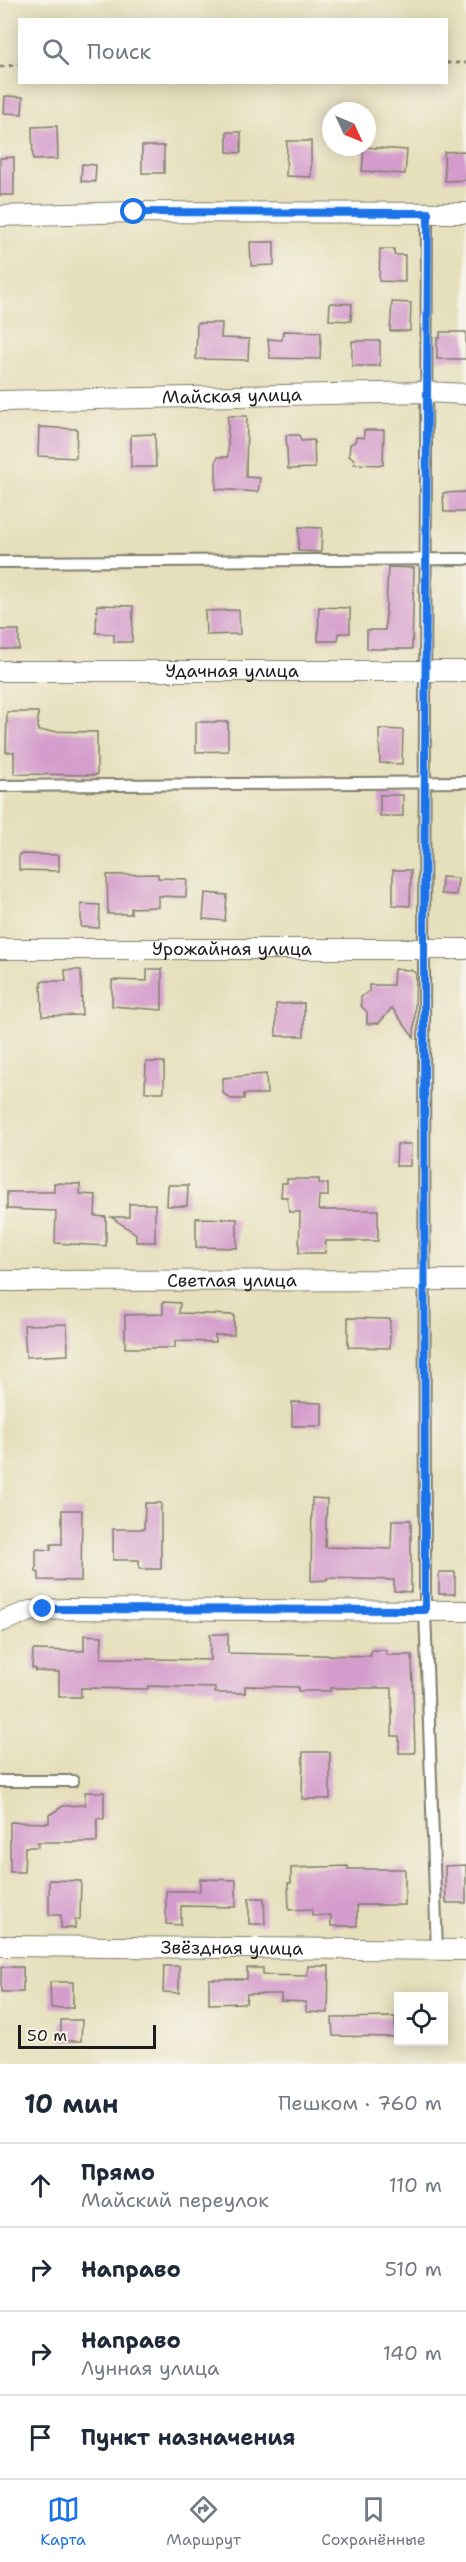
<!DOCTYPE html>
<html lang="ru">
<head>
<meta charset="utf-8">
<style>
  body { margin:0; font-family:"Shantell Sans",sans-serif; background:#f6f6f7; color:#1f2937 }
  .controls { position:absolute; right:18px; bottom:18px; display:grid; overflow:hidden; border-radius:0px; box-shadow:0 3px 15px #0003 }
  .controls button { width:54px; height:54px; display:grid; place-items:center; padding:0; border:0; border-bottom:2px solid #e0e1e3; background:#fff; color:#1f2937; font:30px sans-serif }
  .compass { position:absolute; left:322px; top:102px; width:54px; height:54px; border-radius:50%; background:#fff; box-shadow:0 3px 15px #0003; rotate:134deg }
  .scale { position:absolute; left:18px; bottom:15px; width:138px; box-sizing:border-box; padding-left:6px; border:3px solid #1c1c1c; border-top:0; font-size:16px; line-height:21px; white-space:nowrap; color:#1c1c1c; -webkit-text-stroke:4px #f7f3e8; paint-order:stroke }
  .stop { position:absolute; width:18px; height:18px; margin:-14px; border:4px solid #1a73e8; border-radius:50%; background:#fff }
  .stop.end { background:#1a73e8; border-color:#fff; box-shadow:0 2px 6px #0008 }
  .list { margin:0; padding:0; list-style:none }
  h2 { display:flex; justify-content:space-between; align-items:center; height:78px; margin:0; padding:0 24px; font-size:26px }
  h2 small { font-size:20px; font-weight:400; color:#747a83 }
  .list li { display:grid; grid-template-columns:39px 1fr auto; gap:18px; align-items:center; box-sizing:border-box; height:84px; padding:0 24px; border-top:2px solid #e0e1e3 }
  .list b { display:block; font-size:22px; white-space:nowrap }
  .list p { margin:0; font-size:20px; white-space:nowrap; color:#747a83 }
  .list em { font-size:20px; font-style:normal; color:#747a83 }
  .icon { flex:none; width:33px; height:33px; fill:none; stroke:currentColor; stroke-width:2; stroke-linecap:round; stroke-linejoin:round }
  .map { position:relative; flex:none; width:466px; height:2064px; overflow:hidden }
  .search { position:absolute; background:#fff; box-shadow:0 3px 15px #0003; left:18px; right:18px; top:18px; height:66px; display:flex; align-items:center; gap:15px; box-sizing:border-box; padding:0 21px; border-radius:0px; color:#747a83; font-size:22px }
  .sheet { height:414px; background:#fff }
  nav { display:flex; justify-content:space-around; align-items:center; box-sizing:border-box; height:84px; border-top:2px solid #e0e1e3; background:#fff; font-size:16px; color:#747a83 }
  nav a { display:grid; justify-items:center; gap:3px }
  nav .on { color:#1a73e8 }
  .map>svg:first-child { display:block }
  .building { fill:#d49ccc }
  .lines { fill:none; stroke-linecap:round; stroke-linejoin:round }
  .lane-casing { stroke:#807e6c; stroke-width:14 }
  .street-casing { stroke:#807e6c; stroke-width:22 }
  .path { stroke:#807e6c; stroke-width:3; stroke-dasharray:4.5 4.5; stroke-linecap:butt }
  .lane { stroke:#fff; stroke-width:10 }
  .street { stroke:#fff; stroke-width:20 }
  .route { stroke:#1a73e8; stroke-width:8 }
  .labels { text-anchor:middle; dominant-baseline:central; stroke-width:4.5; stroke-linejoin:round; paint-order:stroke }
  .street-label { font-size:18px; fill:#1c1c1c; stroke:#f7f3e8 }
</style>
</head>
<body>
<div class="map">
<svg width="466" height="2064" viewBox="0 0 466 2064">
  <rect width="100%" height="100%" fill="#f7f3e8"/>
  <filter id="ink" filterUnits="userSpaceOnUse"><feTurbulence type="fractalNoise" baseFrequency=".0167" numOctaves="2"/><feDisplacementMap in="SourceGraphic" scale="12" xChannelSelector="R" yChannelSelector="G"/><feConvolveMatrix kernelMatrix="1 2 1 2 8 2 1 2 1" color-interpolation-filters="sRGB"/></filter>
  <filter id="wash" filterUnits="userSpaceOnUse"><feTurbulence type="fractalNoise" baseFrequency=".008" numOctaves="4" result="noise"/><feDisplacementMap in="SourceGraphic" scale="24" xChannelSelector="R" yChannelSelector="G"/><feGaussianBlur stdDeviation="1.35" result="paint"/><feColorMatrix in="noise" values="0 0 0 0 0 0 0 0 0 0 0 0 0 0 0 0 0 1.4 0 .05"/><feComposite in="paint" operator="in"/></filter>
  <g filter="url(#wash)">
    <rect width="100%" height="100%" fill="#e5dfbb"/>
    <g id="blocks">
      <g class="building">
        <polygon points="5,96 23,97 22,114 4,113"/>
        <polygon points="57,126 58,159 33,160 32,127"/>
        <polygon points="227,132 241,132 241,153 227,152"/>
        <polygon points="287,141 311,141 311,177 286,176"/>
        <rect x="142" y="146" width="22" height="27"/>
        <polygon points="364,147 407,150 405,174 362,171"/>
        <polygon points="466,151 466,180 445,181 444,152"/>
        <polygon points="14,157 14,195 0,195 0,158"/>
        <polygon points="82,164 96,165 95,182 81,181"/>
        <polygon points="250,242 274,242 274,265 251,266"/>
        <polygon points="380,249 394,249 394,255 405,255 405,282 379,281"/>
        <polygon points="392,302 411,303 410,331 390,331"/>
        <polygon points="330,303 352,304 351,321 329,320"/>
        <polygon points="197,323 222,323 221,338 249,339 248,360 196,359"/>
        <polygon points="283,331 321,332 320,359 270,358 268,339 282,340"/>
        <polygon points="440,332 466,332 466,359 437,359 437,338 440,338"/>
        <rect x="352" y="341" width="28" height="25"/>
        <polygon points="228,416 247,416 246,477 260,478 258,492 216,489 216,460 218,457 228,457"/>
        <polygon points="39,427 77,429 76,458 38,456"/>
        <polygon points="364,430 384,430 383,465 354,464 354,459 349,456 350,444 355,442 356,437 364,438"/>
        <polygon points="155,434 156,467 131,467 131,435"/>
        <polygon points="286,435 299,435 301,441 314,440 315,468 288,469"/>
        <polygon points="466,492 466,512 444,512 443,493"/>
        <polygon points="299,527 322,528 321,552 298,551"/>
        <polygon points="388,567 414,568 412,649 367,649 367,630 385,630"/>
        <polygon points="97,605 133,606 132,642 114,642 114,634 96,633"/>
        <polygon points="319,607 350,608 350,633 339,633 338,641 318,641"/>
        <polygon points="239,610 240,634 206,635 205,611"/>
        <rect x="0" y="630" width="19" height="19"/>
        <polygon points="7,712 38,712 38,731 97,732 97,775 14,774 14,752 6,752"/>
        <polygon points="196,722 228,722 228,751 196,752"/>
        <polygon points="379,729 403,730 402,764 380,763"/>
        <rect x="380" y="795" width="23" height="21"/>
        <polygon points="19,854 59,855 59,871 19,870"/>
        <polygon points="393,870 411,870 410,906 393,905"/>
        <polygon points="158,874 158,878 187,879 186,897 158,896 158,907 131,908 131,914 108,914 107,875"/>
        <polygon points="442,877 458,878 456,895 441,894"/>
        <polygon points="205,893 227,895 225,921 203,919"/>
        <polygon points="81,904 100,905 99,928 81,927"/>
        <polygon points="147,969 162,969 162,1010 112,1006 112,980 147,981"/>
        <polygon points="394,969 411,970 416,974 414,1038 392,1008 379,1023 367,1024 367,1012 361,1006 361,997 369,991 369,985 393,985"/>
        <polygon points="65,970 81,970 82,1015 42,1016 41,981 66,981"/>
        <polygon points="304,1003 304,1036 276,1036 276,1004"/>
        <polygon points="146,1062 164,1062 164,1092 145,1092"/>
        <polygon points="266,1074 267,1094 244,1094 244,1099 231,1099 223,1093 223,1078"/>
        <polygon points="397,1144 411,1144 410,1166 396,1166"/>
        <polygon points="287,1179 319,1179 319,1183 328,1184 328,1196 319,1196 318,1210 378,1210 378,1241 326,1241 325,1253 299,1253 300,1212 289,1212 287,1197 281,1197 282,1183 287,1183"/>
        <polygon points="54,1183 80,1184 80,1194 96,1195 95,1216 106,1217 106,1246 55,1243 56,1211 7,1209 7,1192 54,1192"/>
        <polygon points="168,1185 188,1185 187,1206 167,1206"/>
        <polygon points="129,1204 155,1204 155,1242 136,1242 136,1234 111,1217 129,1217"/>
        <polygon points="196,1218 237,1219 237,1248 196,1247"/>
        <polygon points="163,1302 180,1303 179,1313 234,1315 234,1335 215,1335 215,1342 175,1341 175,1348 125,1348 125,1315 163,1314"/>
        <polygon points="348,1318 390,1319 390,1348 348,1347"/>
        <polygon points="67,1324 68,1355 26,1357 24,1325"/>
        <polygon points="292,1402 322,1403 322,1426 292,1426"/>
        <polygon points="312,1498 327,1499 325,1547 391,1549 392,1520 411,1520 411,1592 394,1591 394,1580 327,1578 327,1580 311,1581"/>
        <polygon points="145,1503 161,1503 161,1569 139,1569 139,1560 113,1560 113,1529 144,1529"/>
        <polygon points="62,1510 82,1510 81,1581 39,1580 39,1573 36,1572 36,1549 51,1550 51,1544 62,1544"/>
        <rect x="439" y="1572" width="16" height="22"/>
        <polygon points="210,1634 228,1634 228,1653 371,1656 371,1650 386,1650 386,1655 412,1655 415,1753 399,1753 399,1736 392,1736 392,1688 330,1688 330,1691 298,1691 298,1687 245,1686 245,1693 215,1693 215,1688 148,1686 148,1689 81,1688 81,1697 59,1697 59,1672 35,1671 36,1669 32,1668 33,1650 84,1651 84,1635 102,1636 101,1658 210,1660"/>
        <polygon points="303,1752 330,1752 330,1799 302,1799"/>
        <polygon points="85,1792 104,1792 104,1819 97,1818 97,1842 38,1842 38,1847 25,1847 24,1872 10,1872 10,1822 49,1823 49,1815 63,1806 85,1805"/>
        <polygon points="466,1865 466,1903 446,1903 445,1866"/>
        <polygon points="348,1866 348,1869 405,1869 405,1905 357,1905 357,1926 331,1926 331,1915 312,1916 312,1909 289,1910 288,1883 291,1883 291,1868"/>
        <polygon points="200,1879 236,1880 236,1907 181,1906 181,1925 166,1924 166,1891 200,1891"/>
        <polygon points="49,1880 81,1881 80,1919 75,1920 75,1928 61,1928 61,1915 49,1915"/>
        <polygon points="249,1898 264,1898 265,1924 249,1924"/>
        <polygon points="164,1966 179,1966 179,1993 163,1992"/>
        <polygon points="308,1966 329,1966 328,2013 306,2012 306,2002 281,2001 281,1994 247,1994 246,2003 209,2004 209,1979 247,1979 247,1968 263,1968 263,1975 307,1976"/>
        <rect x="1" y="1967" width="22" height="25"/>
        <polygon points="50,1982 73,1982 73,2008 51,2008"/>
        <polygon points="395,2017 395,2037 333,2036 332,2018"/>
        <polygon points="61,2020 82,2020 81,2041 61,2041"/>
      </g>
    </g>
  </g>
  <g filter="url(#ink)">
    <use href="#blocks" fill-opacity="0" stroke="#807e6c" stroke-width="1.5"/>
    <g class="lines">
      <defs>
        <g id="lane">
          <polyline points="427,213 424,949 425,1610 437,1951"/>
          <polyline points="0,562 466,559"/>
          <polyline points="0,786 466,782"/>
          <polyline points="0,1781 73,1781"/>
        </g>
        <g id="street">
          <polyline points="0,216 134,212 466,213"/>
          <path id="s1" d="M 0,401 L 426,392 L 466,394"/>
          <path id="s2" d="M 0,671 L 466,671"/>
          <path id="s3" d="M 0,949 L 466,949"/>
          <path id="s4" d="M 0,1281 L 466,1280"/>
          <polyline points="0,1622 30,1611 65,1609 466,1611"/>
          <path id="s5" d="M 0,1946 L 466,1950"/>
        </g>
      </defs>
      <use href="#lane" class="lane-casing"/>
      <use href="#street" class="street-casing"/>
      <g class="path">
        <polyline points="446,63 466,63"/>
        <polyline points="0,67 20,64"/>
      </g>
      <use href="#lane" class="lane"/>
      <use href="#street" class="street"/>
    </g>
  </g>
  <g class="lines" filter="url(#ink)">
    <polyline class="route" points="43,1609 425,1610 424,949 428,213 134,212"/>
  </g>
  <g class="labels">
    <g class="street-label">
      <text stroke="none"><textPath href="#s1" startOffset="232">Майская улица</textPath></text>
      <text stroke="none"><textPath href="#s2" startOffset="232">Удачная улица</textPath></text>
      <text stroke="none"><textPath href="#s3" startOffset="232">Урожайная улица</textPath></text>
      <text stroke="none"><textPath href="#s4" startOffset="232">Светлая улица</textPath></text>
      <text stroke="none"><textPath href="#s5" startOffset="232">Звёздная улица</textPath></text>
    </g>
  </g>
</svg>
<div class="controls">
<button><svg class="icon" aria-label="locate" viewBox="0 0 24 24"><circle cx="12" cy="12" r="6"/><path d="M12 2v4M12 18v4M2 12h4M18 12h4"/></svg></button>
</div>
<svg class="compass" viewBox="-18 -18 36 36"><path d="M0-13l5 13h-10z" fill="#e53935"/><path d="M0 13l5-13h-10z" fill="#747a83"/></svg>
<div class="scale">50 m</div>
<div class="stop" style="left:134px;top:212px"></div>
<div class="stop end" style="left:43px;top:1609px"></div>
<div class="search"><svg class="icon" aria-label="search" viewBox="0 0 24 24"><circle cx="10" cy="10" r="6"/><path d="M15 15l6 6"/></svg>Поиск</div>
</div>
<section class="sheet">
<h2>10 мин<small>Пешком · 760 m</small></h2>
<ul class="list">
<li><svg class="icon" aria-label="ahead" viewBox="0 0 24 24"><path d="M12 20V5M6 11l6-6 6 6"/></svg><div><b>Прямо</b><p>Майский переулок</p></div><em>110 m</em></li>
<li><svg class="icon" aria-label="right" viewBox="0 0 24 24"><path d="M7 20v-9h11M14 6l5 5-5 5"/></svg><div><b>Направо</b></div><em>510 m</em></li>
<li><svg class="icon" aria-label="right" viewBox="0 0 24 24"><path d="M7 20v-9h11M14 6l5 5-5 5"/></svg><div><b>Направо</b><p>Лунная улица</p></div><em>140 m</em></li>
<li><svg class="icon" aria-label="arrive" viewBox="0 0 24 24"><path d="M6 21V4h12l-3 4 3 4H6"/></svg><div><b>Пункт назначения</b></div></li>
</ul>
</section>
<nav>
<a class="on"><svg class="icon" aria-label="map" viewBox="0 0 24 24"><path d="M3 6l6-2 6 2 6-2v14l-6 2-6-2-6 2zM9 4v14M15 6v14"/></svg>Карта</a>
<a><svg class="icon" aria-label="directions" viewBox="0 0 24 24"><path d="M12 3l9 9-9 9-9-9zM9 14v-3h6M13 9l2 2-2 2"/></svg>Маршрут</a>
<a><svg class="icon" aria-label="saved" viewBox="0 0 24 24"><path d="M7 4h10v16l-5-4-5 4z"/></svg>Сохранённые</a>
</nav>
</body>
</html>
